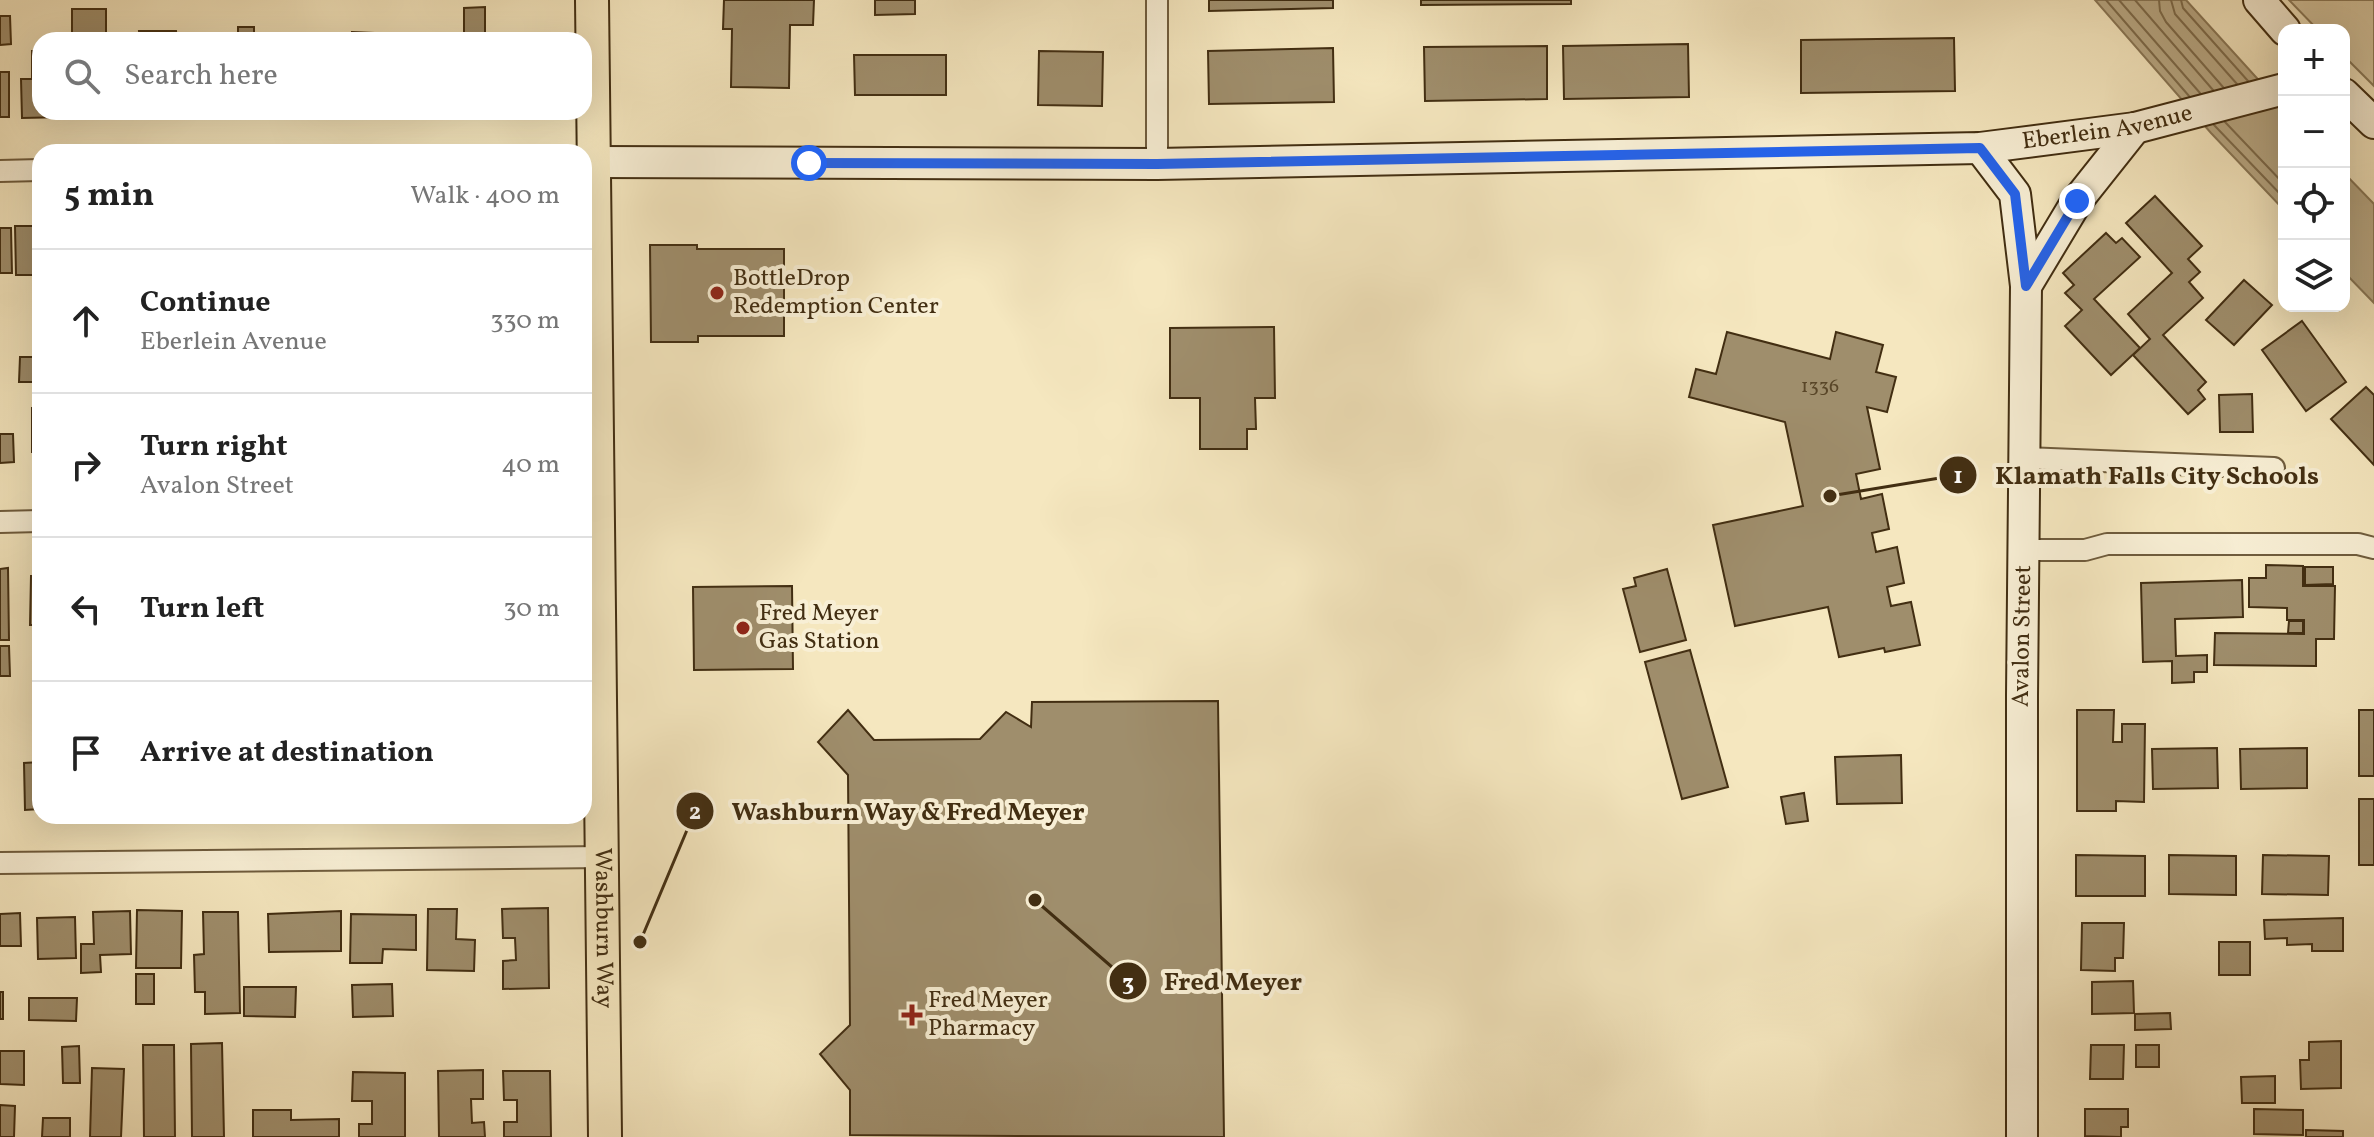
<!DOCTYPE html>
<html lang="en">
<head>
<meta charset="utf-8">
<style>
  body { margin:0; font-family:Vollkorn,serif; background:#f2f2f2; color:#222 }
  .controls { position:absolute; right:24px; top:24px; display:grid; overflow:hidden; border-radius:16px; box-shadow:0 8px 32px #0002 }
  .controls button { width:72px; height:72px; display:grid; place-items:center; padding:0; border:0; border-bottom:2px solid #e0e0e0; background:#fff; color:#222; font:40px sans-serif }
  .stop { position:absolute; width:24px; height:24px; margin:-18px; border:6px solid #2563eb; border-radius:50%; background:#fff }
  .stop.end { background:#2563eb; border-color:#fff; box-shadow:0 2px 8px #0008 }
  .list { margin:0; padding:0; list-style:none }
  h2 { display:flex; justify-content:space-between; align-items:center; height:104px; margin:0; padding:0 32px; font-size:34px }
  h2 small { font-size:26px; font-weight:400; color:#767676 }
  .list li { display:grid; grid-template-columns:52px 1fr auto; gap:24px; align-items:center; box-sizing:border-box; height:144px; padding:0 32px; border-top:2px solid #e0e0e0 }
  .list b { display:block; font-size:30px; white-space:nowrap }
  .list p { margin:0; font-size:26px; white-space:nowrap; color:#767676 }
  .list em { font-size:26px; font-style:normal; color:#767676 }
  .icon { flex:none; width:44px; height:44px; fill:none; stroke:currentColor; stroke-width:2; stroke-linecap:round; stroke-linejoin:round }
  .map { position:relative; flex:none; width:2374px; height:1137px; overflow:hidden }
  .search { position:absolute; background:#fff; box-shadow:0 8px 32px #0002; left:32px; top:32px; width:560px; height:88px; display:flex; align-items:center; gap:20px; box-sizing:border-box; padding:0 28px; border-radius:24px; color:#767676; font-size:30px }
  .panel { position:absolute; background:#fff; box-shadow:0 8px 32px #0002; left:32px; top:144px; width:560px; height:680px; border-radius:24px }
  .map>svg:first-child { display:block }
  .green { fill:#d7c8a2; stroke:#8c7b5a; stroke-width:2 }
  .water { fill:#b8a884; stroke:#897756; stroke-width:2 }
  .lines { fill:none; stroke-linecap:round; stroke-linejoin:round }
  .shore { stroke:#7d6b4b; stroke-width:2 }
  .building { fill:#9f8e6c; stroke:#422e12; stroke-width:2 }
  .street-casing { stroke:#6f5c3d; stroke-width:24 }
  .secondary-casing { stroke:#422e12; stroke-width:34 }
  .primary-casing { stroke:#422e12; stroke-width:36 }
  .street { stroke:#f8efd5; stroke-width:20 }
  .secondary { stroke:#f8efd5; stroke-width:30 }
  .primary { stroke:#f5e7bf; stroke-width:32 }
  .route { stroke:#2563eb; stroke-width:10 }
  .poi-dot { fill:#8f2418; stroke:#f8efd5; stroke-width:3 }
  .labels { text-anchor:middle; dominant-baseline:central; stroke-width:8; stroke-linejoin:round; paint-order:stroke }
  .number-label { font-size:20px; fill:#594628 }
  .street-label { font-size:24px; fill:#422e12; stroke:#f8efd5 }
  .poi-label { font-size:24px; fill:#422e12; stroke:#f8efd5; text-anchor:start }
  .leader { fill:none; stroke:#422e12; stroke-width:3 }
  .callout-dot { fill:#422e12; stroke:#f8efd5; stroke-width:3 }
  .mark-label { font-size:24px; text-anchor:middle; font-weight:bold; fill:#fff }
  .callout-label { font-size:26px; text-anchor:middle; font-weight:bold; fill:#422e12; stroke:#f8efd5; stroke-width:8; stroke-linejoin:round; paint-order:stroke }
</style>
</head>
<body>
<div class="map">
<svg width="2374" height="1137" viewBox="0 0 2374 1137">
  <rect width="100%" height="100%" fill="#f5e7bf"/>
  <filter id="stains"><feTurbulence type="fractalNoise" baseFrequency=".0025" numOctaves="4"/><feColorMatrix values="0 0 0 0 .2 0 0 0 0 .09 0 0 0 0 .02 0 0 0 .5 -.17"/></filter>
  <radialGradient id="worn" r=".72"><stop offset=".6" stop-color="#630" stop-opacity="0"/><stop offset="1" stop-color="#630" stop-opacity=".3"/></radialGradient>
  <polygon class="green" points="2289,0 2374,0 2374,86 2344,56 2344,30 2318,30"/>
  <g class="water">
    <polygon points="2095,0 2186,0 2284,108 2284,210 2211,133"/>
    <polygon points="2344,173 2374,204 2374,303 2344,272"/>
  </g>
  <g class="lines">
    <g class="shore">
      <polyline points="2106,0 2189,96"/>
      <polyline points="2119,0 2200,93"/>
      <polyline points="2135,0 2213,90"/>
      <polyline points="2159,0 2160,11 2166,22 2223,87"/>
      <polyline points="2171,0 2175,14 2237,84"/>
      <polyline points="2181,0 2183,8 2248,81"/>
      <polyline points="2225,122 2284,184"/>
      <polyline points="2214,125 2284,198"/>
    </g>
  </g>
  <g class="building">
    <polygon points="724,0 814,0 813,25 790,25 789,88 731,87 732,29 723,29"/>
    <polygon points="875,0 915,0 915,14 875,15"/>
    <polygon points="1209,0 1333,0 1333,8 1209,11"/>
    <polygon points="1421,0 1571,0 1571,4 1421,5"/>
    <polygon points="485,7 485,40 464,40 464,8"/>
    <rect x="72" y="9" width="34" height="31"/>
    <polygon points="0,16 10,16 11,44 0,45"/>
    <rect x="238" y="27" width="16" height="13"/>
    <polygon points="139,31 176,31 177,40 140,40"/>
    <polygon points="352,32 374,33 374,40 352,40"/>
    <polygon points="1954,38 1955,91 1801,93 1801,40"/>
    <polygon points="1688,44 1689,97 1564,99 1563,46"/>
    <polygon points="1547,46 1547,99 1425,101 1424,47"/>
    <polygon points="1333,48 1334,102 1209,104 1208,51"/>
    <polygon points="32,51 40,51 40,112 65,112 66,117 22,118 21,79 32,79"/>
    <polygon points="1039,51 1103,52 1102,106 1038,105"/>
    <polygon points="854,55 946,55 946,95 855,95"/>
    <rect x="0" y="72" width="9" height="45"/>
    <rect x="71" y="112" width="34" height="4"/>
    <polygon points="138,112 188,112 188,115 138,116"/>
    <polygon points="2155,196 2202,246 2188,259 2200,272 2189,282 2203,298 2163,335 2206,382 2198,390 2205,399 2188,414 2133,355 2150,339 2128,314 2172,273 2126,223"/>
    <polygon points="15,226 40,226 40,275 16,275"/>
    <polygon points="0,228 11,228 12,273 0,273"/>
    <polygon points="2106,233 2116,243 2122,238 2140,257 2094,299 2140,348 2111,375 2065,326 2082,310 2065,293 2074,285 2063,273"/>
    <polygon points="650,245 697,245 697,249 784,249 784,336 698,336 698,342 651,342"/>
    <polygon points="2244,280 2272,305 2234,345 2206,320"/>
    <polygon points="2302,321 2346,382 2306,411 2262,350"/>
    <polygon points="1274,327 1275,398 1255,398 1256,429 1247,429 1247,449 1200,449 1200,398 1170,398 1170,328"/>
    <polygon points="1727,332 1830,359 1836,332 1883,345 1876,372 1896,377 1887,412 1867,407 1880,469 1856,474 1861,499 1882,494 1889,529 1872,533 1876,552 1897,547 1904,583 1887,587 1891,606 1911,602 1920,645 1885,652 1884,648 1839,657 1828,607 1735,626 1713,525 1803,506 1785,422 1689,397 1696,369 1716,374"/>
    <polygon points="20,357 40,357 40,382 19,382"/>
    <polygon points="2366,387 2374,395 2374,465 2331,419"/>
    <polygon points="2252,394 2253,432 2220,432 2219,395"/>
    <rect x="32" y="408" width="8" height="44"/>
    <polygon points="0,434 13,434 14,462 0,463"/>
    <polygon points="2266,565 2303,566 2303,586 2335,586 2334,639 2316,639 2316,666 2214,665 2215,633 2304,634 2304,620 2287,620 2287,608 2249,607 2249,578 2266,578"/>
    <polygon points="2305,567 2333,567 2333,584 2305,585"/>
    <polygon points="8,568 9,640 0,640 0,569"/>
    <polygon points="1667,569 1686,640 1640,652 1623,589 1636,586 1634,578"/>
    <polygon points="31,576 40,576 40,625 30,625"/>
    <polygon points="2242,580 2243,617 2175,619 2176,656 2207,655 2207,672 2194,672 2194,682 2172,683 2172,661 2143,662 2141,583"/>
    <polygon points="792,586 793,669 694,670 693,587"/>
    <polygon points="2289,621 2303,621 2303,633 2288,633"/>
    <polygon points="0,646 9,646 10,676 0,676"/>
    <polygon points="1690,650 1728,787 1682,799 1645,662"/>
    <polygon points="1218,701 1224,1137 850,1135 850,1090 820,1054 850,1025 848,775 818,742 848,710 874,740 980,739 1006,712 1031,727 1032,702"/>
    <polygon points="2077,710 2114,710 2113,742 2122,742 2122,724 2145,724 2144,802 2116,801 2116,811 2077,811"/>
    <rect x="2359" y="710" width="15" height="66"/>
    <polygon points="2217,748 2218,788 2153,789 2152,749"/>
    <polygon points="2307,748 2307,788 2241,789 2240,749"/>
    <polygon points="1901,755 1902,803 1837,804 1835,757"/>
    <polygon points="40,762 40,809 25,810 24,763"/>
    <polygon points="1804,793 1808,821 1786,824 1781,797"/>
    <rect x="2359" y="799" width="15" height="66"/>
    <polygon points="2076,855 2145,856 2145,896 2076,896"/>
    <polygon points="2169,855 2236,856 2236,895 2169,894"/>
    <polygon points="2263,855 2329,856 2328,895 2262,894"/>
    <polygon points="548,908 549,988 503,989 503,961 516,960 515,938 503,938 502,909"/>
    <polygon points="428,909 457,909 456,939 475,940 474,971 427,970"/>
    <polygon points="137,910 182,911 181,968 136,968"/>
    <polygon points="130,911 131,954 100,955 101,972 81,973 81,944 94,944 93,912"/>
    <polygon points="341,911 341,951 269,952 268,914"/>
    <polygon points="203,912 238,912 240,1013 205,1014 205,992 195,992 194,955 204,954"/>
    <polygon points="20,913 21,946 0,946 0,914"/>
    <polygon points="351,914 416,915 416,950 383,949 382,963 350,963"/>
    <polygon points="75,917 76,958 38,959 37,918"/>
    <polygon points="2343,918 2343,951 2312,951 2312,944 2287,945 2287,938 2265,939 2264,920"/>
    <polygon points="2082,923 2124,923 2123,958 2115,958 2115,971 2081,970"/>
    <rect x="2219" y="942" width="31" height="33"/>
    <rect x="136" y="974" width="18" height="30"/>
    <polygon points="2133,981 2134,1013 2092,1014 2092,982"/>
    <polygon points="392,984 393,1016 353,1017 352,985"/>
    <polygon points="244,987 296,987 295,1017 244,1016"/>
    <rect x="0" y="992" width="3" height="27"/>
    <polygon points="29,998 77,998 76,1021 29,1020"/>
    <polygon points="2170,1013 2171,1029 2135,1030 2135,1014"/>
    <polygon points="2341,1041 2341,1088 2301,1089 2300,1060 2309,1060 2309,1042"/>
    <polygon points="222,1043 224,1137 192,1137 191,1044"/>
    <polygon points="143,1045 174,1045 175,1137 144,1137"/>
    <polygon points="2091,1045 2124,1045 2123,1079 2090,1079"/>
    <rect x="2136" y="1045" width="23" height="22"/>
    <polygon points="79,1046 80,1083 63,1083 62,1047"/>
    <polygon points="0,1051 24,1051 24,1085 0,1084"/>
    <polygon points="92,1068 124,1069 121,1137 90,1137"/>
    <polygon points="483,1070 483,1099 471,1099 472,1123 484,1122 485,1137 439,1137 438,1071"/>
    <polygon points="503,1071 550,1071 551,1137 504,1137 504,1122 517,1122 517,1100 504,1100"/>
    <polygon points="353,1072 405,1073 405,1137 359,1137 359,1124 372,1124 372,1101 352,1101"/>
    <polygon points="2275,1076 2275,1103 2242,1103 2241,1077"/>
    <polygon points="0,1105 15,1106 14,1137 0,1137"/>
    <polygon points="2085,1109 2128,1109 2128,1127 2121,1127 2121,1137 2085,1136"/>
    <polygon points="2254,1109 2303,1110 2303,1135 2254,1134"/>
    <polygon points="253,1110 291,1110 291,1120 339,1119 339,1137 253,1137"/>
    <polygon points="43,1118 70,1118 70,1137 42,1137"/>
    <polygon points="2306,1130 2343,1131 2343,1137 2306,1137"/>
  </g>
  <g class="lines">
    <defs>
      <g id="street">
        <polyline points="1157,164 1157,0"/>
        <polyline points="0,171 40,170"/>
        <polyline points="2025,458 2274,468"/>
        <polyline points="0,522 40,521"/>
        <polyline points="2024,550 2085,550 2107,544 2358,544 2374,548"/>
        <polyline points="0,863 603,857"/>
      </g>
      <g id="secondary">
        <polyline points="2259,0 2285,30"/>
        <polyline points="2344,94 2374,123"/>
        <polyline points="1980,148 2015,194 2026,286 2022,696 2022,1137"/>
        <path id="s1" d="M 593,162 L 1157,164 L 1980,148 L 2135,128 L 2284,89"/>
        <polyline points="2026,286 2077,201 2135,128"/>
      </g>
      <g id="primary">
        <path id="s2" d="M 592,0 L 605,1137"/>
      </g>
    </defs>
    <use href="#street" class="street-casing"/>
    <use href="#secondary" class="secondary-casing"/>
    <use href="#primary" class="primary-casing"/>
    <use href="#street" class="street"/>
    <use href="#secondary" class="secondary"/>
    <use href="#primary" class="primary"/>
  </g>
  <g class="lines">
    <polyline class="route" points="809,163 1157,164 1980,148 2015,194 2026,286 2077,201"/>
  </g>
  <g class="poi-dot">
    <circle cx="717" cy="293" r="8"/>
    <circle cx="743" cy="628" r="8"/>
    <path d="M908 1003h8v8h8v8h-8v8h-8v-8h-8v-8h8z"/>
  </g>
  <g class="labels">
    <g class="number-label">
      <text x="1820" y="387">1336</text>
    </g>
    <g class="street-label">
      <text stroke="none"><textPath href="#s1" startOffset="1516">Eberlein Avenue</textPath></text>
      <text transform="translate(2023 636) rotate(-89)">Avalon Street</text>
      <text stroke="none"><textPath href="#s2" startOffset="928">Washburn Way</textPath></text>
    </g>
    <g class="poi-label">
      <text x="733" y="279">BottleDrop<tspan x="733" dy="28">Redemption Center</tspan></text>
      <text x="759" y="614">Fred Meyer<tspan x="759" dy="28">Gas Station</tspan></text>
      <text x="928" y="1001">Fred Meyer<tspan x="928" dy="28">Pharmacy</tspan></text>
    </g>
  </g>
  <path class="leader" d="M1830 496L1958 475M640 942L695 811M1035 900L1128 981"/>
  <g class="callout-dot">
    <circle cx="1830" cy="496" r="8"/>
    <circle cx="640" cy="942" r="8"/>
    <circle cx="1035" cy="900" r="8"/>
    <circle cx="1958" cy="475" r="20"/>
    <circle cx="695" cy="811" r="20"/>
    <circle cx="1128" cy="981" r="20"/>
  </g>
  <g class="mark-label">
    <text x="1958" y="483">1</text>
    <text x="695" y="819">2</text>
    <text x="1128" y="990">3</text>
  </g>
  <g class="callout-label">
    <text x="2157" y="484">Klamath Falls City Schools</text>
    <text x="908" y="820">Washburn Way &amp; Fred Meyer</text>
    <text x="1233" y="990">Fred Meyer</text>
  </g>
  <rect width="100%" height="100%" filter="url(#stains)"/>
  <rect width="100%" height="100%" fill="url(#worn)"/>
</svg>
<div class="controls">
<button>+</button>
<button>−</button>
<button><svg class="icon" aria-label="locate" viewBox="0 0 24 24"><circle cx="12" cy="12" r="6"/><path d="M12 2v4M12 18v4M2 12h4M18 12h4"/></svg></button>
<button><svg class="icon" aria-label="layers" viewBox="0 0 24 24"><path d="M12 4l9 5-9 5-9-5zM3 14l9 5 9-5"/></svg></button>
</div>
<div class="stop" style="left:809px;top:163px"></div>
<div class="stop end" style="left:2077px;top:201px"></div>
<div class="search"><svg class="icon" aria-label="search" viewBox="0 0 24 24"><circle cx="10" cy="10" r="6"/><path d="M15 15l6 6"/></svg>Search here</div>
<section class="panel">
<h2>5 min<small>Walk · 400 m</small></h2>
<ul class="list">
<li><svg class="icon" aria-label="ahead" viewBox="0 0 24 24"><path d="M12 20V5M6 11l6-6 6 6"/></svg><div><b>Continue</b><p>Eberlein Avenue</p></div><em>330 m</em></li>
<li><svg class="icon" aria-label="right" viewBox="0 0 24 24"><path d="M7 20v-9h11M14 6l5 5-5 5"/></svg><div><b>Turn right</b><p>Avalon Street</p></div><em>40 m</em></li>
<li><svg class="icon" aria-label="left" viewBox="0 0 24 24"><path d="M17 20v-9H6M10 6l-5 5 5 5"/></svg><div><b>Turn left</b></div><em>30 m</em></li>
<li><svg class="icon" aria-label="arrive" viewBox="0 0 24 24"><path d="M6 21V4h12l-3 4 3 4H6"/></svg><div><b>Arrive at destination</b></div></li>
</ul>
</section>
</div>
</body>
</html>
